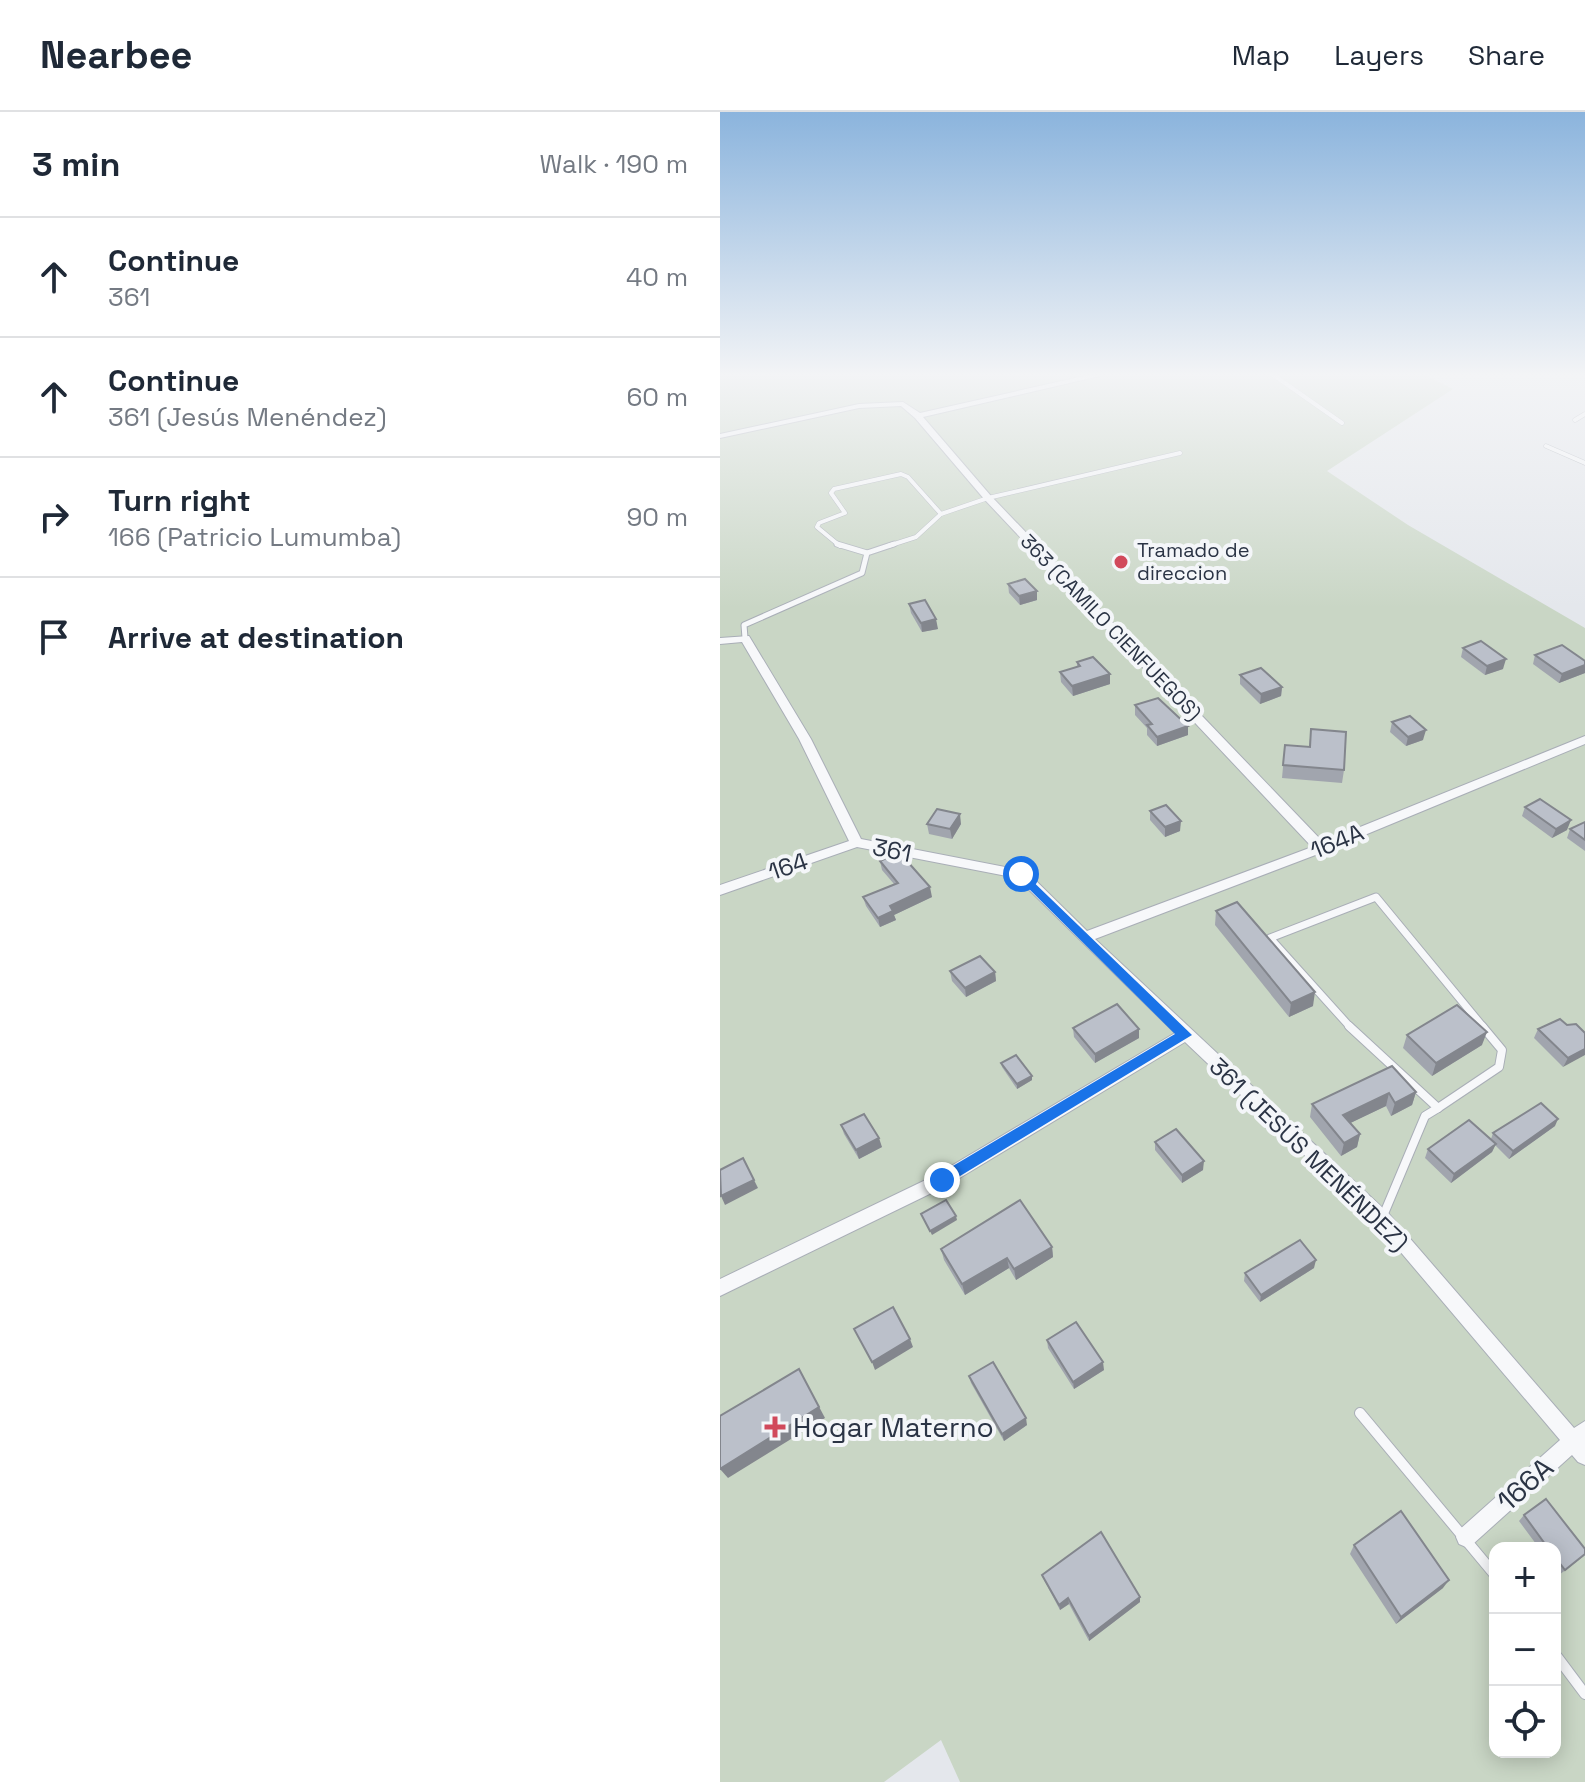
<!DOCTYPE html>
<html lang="en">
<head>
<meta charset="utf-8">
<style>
  body { margin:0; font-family:"Space Grotesk",sans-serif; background:#f6f6f7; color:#1f2937 }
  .controls { position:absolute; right:24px; bottom:24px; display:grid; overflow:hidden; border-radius:16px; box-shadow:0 4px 20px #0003 }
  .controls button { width:72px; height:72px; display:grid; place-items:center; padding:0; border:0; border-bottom:2px solid #e0e1e3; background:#fff; color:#1f2937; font:40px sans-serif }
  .stop { position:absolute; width:24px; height:24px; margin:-18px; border:6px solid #1a73e8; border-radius:50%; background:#fff }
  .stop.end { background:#1a73e8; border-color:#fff; box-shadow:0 2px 8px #0008 }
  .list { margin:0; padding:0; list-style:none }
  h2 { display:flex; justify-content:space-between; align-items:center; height:104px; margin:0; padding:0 32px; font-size:34px }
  h2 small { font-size:26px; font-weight:400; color:#747a83 }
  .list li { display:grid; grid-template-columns:52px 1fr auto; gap:24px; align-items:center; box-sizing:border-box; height:120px; padding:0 32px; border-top:2px solid #e0e1e3 }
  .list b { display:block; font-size:30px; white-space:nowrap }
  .list p { margin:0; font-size:26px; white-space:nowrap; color:#747a83 }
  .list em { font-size:26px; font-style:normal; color:#747a83 }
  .icon { flex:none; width:44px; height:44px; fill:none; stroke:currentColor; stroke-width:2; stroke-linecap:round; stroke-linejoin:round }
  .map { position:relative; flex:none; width:865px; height:1670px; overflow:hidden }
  header { display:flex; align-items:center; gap:48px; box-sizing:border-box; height:112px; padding:0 40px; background:#fff; border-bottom:2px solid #e0e1e3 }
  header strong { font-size:38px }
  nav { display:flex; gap:44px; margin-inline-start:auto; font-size:28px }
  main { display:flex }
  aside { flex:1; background:#fff }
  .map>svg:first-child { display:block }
  .green { fill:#c9d6c5; fill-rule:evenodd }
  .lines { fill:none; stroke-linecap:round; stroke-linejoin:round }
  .service-far4-casing { stroke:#a9aeb7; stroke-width:5 }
  .service-far3-casing { stroke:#a9aeb7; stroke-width:7 }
  .service-far2-casing { stroke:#a9aeb7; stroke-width:9 }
  .service-far1-casing { stroke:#a9aeb7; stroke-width:10 }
  .service-casing { stroke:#a9aeb7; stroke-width:12 }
  .minor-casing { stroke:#a9aeb7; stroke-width:2 }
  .service-far4 { stroke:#f7f8fa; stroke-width:4 }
  .service-far3 { stroke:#f7f8fa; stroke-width:5 }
  .service-far2 { stroke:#f7f8fa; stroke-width:7 }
  .service-far1 { stroke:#f7f8fa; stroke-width:8 }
  .service { stroke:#f7f8fa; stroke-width:10 }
  .minor { fill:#f7f8fa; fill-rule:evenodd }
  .wall { fill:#a1a5ae }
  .shaded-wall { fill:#83868d }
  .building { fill:#bbc0ca; stroke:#83868d; stroke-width:2 }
  .route { fill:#1a73e8 }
  .poi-dot { fill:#d1495b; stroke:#f4f6f9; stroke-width:3 }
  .labels { text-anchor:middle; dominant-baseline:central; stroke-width:8; stroke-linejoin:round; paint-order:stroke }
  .far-poi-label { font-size:20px; fill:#2b3445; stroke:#f4f6f9; text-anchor:start }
  .far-street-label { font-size:20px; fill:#2b3445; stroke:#f4f6f9 }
  .street-label { font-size:24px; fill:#2b3445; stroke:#f4f6f9 }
  .near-poi-label { font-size:28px; fill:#2b3445; stroke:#f4f6f9; text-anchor:start }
  .near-street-label { font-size:28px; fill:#2b3445; stroke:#f4f6f9 }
</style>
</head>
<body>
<header>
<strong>Nearbee</strong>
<nav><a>Map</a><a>Layers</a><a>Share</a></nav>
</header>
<main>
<aside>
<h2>3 min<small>Walk · 190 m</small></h2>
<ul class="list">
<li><svg class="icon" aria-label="ahead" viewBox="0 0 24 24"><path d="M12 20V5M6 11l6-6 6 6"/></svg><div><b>Continue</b><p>361</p></div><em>40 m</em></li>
<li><svg class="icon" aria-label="ahead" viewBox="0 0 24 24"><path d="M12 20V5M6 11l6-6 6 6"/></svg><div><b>Continue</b><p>361 (Jesús Menéndez)</p></div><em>60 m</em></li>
<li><svg class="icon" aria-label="right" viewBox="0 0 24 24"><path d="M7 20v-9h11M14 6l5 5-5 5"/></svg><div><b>Turn right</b><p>166 (Patricio Lumumba)</p></div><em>90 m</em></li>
<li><svg class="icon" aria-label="arrive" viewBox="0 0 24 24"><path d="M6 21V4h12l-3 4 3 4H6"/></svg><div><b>Arrive at destination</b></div></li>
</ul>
</aside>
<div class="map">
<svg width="865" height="1670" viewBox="0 0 865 1670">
  <rect width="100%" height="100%" fill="#e4e7ec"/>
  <path class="green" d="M 0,262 L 703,262 L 733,277 L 607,359 L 688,413 L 865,516 L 865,1670 L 240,1670 L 221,1628 L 164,1670 L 0,1670 ZM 775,1436 L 835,1436 L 835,1640 L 775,1640 Z"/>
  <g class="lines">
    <defs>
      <g id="service-far4">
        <polyline points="552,262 622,311"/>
        <polyline points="855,308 865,302"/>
        <polyline points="826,334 865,351"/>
        <polyline points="120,434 97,415 99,411 125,401 111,381 114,377 181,362 188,365 221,402"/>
        <polyline points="168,434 196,425 221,402 268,386 460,341"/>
      </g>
      <g id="service-far3">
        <polyline points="117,432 147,441"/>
        <polyline points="25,526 24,513 142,461 147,441 174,432"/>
      </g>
      <polyline id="service-far2" points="631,916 550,826 656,785 764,916"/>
      <g id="service-far1">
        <polyline points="629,914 718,996"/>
        <polyline points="718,996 779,955 782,938 762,914"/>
        <polyline points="663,1104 705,1004 718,996"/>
      </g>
      <g id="service">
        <polyline points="640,1301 775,1463"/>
        <polyline points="835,1542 865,1582"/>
      </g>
      <polygon id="minor" points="373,262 388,262 203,305 271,384 603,730 865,624 865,632 606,739 375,827 668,1101 854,1316 865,1309 865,1353 858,1350 852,1343 753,1432 746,1435 739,1432 736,1425 739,1418 840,1328 656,1111 465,930 228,1073 0,1184 0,1167 216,1063 455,921 297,766 137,735 0,783 0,773 129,729 79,627 22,530 0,532 0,526 29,524 91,627 141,727 306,759 367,819 592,735 265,388 195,306 181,294 139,296 0,326 0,322 139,292 183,290 200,301"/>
    </defs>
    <use href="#service-far4" class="service-far4-casing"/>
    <use href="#service-far3" class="service-far3-casing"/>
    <use href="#service-far2" class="service-far2-casing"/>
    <use href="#service-far1" class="service-far1-casing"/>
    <use href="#service" class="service-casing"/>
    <use href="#minor" class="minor-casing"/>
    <use href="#service-far4" class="service-far4"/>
    <use href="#service-far3" class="service-far3"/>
    <use href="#service-far2" class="service-far2"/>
    <use href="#service-far1" class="service-far1"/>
    <use href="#service" class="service"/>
    <use href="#minor" class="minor"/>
  </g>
  <g class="wall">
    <polygon points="288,472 317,488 300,493 289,481"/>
    <polygon points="189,492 218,517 202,520 191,501"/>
    <polygon points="743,536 783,557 765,563 741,545"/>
    <polygon points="815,543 865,549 865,561 839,571 813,552"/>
    <polygon points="357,550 390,572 353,584 341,570 340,560 357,555"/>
    <polygon points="520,563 562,575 561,584 540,592 520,572"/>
    <polygon points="415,593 468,623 437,634 427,623 427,616 415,603"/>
    <polygon points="672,610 703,628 686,634 670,620"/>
    <polygon points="591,617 624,658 622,671 562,666 565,633 589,635"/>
    <polygon points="805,695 847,718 832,726 802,704"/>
    <polygon points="430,699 460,719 445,725 430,708"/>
    <polygon points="865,710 865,739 847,726 850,717"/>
    <polygon points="207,712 241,712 232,727 209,722"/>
    <polygon points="160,749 212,785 174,803 176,808 160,815 146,794 143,785 174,772 162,758"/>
    <polygon points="496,799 593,894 569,905 495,813"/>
    <polygon points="230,859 275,860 276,869 246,885 232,869"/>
    <polygon points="847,913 865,921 843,955 814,926 818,917"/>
    <polygon points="353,916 419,926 375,951 354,925"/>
    <polygon points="687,923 762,933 712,964 683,936"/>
    <polygon points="281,951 312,964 312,968 297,977 282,955"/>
    <polygon points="672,954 696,980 692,993 671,1004 666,994 630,1011 640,1022 637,1035 621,1044 590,1005 592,992"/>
    <polygon points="121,1013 162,1035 139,1047 124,1022"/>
    <polygon points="835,1014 789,1047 775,1033 772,1040 731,1071 705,1046 708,1037 771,1027 773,1021"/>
    <polygon points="435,1030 483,1058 462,1071 435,1038"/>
    <polygon points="332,1135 333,1145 296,1168 289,1156 245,1183 224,1148 221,1137"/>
    <polygon points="594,1156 540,1190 524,1169 525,1161"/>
    <polygon points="327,1228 384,1258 354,1277 328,1236"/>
    <polygon points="249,1264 307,1313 284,1329 251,1271"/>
    <polygon points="804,1403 865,1443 839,1463 835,1458 835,1436 819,1436 799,1409"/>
    <polygon points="634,1433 723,1476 676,1512 630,1442"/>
    <polygon points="322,1463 420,1490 369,1529 349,1492 340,1498 324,1468"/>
  </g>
  <g class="shaded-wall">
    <polygon points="317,479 317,488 300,493 299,484"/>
    <polygon points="216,507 218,517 202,520 201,511"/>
    <polygon points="786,547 783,557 765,563 767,554"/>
    <polygon points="865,553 865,561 839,571 842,562"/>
    <polygon points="390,562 390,572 353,584 352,574"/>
    <polygon points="562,575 561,584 540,592 541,582"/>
    <polygon points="468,614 468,623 437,634 437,625"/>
    <polygon points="706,618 703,628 686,634 688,625"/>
    <polygon points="240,702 241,712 232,727 230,717"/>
    <polygon points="851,708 847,718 832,726 836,717"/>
    <polygon points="461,709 460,719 445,725 445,715"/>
    <polygon points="210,775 212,785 174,803 176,808 160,815 158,806 170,794"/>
    <polygon points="275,860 276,869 246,885 245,876"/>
    <polygon points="595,880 593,894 569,905 571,891"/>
    <polygon points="419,917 419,926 375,951 375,942"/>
    <polygon points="767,920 762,933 712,964 716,951"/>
    <polygon points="865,937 865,943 843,955 848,946"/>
    <polygon points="312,964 312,968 297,977 297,972"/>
    <polygon points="696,980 692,993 671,1004 675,991"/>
    <polygon points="669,981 666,994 620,1016 623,1003"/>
    <polygon points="838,1007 835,1014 789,1047 793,1039"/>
    <polygon points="640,1022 637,1035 621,1044 624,1031"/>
    <polygon points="159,1026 162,1035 139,1047 136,1038"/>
    <polygon points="776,1032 772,1040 731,1071 734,1062"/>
    <polygon points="484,1049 483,1058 462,1071 462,1063"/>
    <polygon points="34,1068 38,1076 5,1093 1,1084"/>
    <polygon points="236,1104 237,1108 212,1123 210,1119"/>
    <polygon points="332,1135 333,1145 296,1168 294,1157"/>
    <polygon points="287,1146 289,1156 245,1183 242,1172"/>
    <polygon points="596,1148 594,1156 540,1190 541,1183"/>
    <polygon points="190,1227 193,1235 155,1258 152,1250"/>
    <polygon points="383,1250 384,1258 354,1277 353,1270"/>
    <polygon points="79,1257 105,1306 8,1366 0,1357"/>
    <polygon points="306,1306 307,1313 284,1329 282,1322"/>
    <polygon points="729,1468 723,1476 676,1512 681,1505"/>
    <polygon points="420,1485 420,1490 369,1529 369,1524"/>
    <polygon points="348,1486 349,1492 340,1498 339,1493"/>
  </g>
  <g class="building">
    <polygon points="305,467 317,479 299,484 288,472"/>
    <polygon points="205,488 216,507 201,511 189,492"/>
    <polygon points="761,529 786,547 767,554 743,536"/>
    <polygon points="842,533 865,549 865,553 842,562 815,543"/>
    <polygon points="373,545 390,562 352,574 340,560 360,554 357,550"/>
    <polygon points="541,556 562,575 541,582 520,563"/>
    <polygon points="438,586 468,614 437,625 427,613 432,612 415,593"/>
    <polygon points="690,604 706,618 688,625 672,610"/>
    <polygon points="591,617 626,620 624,658 563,653 565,633 590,635"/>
    <polygon points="820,687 851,708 836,717 805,695"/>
    <polygon points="446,693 461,709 445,715 430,699"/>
    <polygon points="217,697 240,702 230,717 207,712"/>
    <polygon points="865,710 865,728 850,717"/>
    <polygon points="179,740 210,775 170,794 173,799 158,806 143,785 178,771 160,749"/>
    <polygon points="517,790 595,880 571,891 496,799"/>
    <polygon points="260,844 275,860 245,876 230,859"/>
    <polygon points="397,892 419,917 375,942 353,916"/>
    <polygon points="737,893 767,920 716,951 687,923"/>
    <polygon points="840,907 847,913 856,912 865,921 865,937 848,946 818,917"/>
    <polygon points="296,943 312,964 297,972 281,951"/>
    <polygon points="672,954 696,980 675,991 669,981 623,1003 640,1022 624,1031 592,992"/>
    <polygon points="821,991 838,1007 793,1039 773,1021"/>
    <polygon points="144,1002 159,1026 136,1038 121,1013"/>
    <polygon points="749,1008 776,1032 734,1062 708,1037"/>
    <polygon points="456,1017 484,1049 462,1063 435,1030"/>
    <polygon points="23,1046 34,1068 1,1084 0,1058"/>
    <polygon points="226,1088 236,1104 210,1119 201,1102"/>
    <polygon points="300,1088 332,1135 294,1157 287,1146 242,1172 221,1137"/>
    <polygon points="580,1128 596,1148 541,1183 525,1161"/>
    <polygon points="173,1195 190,1227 152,1250 134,1217"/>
    <polygon points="356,1210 383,1250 353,1270 327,1228"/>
    <polygon points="273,1250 306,1306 282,1322 249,1264"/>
    <polygon points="79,1257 99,1295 0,1357 0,1304"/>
    <polygon points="826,1387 865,1437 865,1442 845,1458 835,1445 835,1436 828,1436 804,1403"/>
    <polygon points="681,1399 729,1468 681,1505 634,1433"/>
    <polygon points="381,1420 420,1485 369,1524 348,1486 339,1493 322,1463"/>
  </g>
  <linearGradient id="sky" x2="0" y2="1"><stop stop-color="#8bb4dd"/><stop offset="0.53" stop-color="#f3f4f6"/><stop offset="1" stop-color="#f3f4f6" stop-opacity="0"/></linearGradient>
  <rect width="865" height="496" fill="url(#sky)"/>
  <polygon class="route" points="301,758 472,923 222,1075 216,1073 216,1064 455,922 297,765 295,762"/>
  <g class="poi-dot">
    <circle cx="401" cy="450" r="8"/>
    <path d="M51 1303h8v8h8v8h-8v8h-8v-8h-8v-8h8z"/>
  </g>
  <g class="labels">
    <g class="far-poi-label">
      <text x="417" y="438">Tramado de<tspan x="417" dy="23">direccion</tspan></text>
    </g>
    <g class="far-street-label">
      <text transform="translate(391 515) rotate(46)">363 (CAMILO CIENFUEGOS)</text>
    </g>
    <g class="street-label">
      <text transform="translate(617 729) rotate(-22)">164A</text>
      <text transform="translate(172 738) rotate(11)">361</text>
      <text transform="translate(68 754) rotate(-19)">164</text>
      <text transform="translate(589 1042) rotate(44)">361 (JESÚS MENÉNDEZ)</text>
    </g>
    <g class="near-poi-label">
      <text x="73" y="1315">Hogar Materno</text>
    </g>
    <g class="near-street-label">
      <text transform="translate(805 1372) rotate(-42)">166A</text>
    </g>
  </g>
</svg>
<div class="controls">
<button>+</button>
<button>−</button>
<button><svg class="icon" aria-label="locate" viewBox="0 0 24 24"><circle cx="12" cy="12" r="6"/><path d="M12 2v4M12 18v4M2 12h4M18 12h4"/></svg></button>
</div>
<div class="stop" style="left:301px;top:762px"></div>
<div class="stop end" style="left:222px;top:1068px"></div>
</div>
</main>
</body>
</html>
